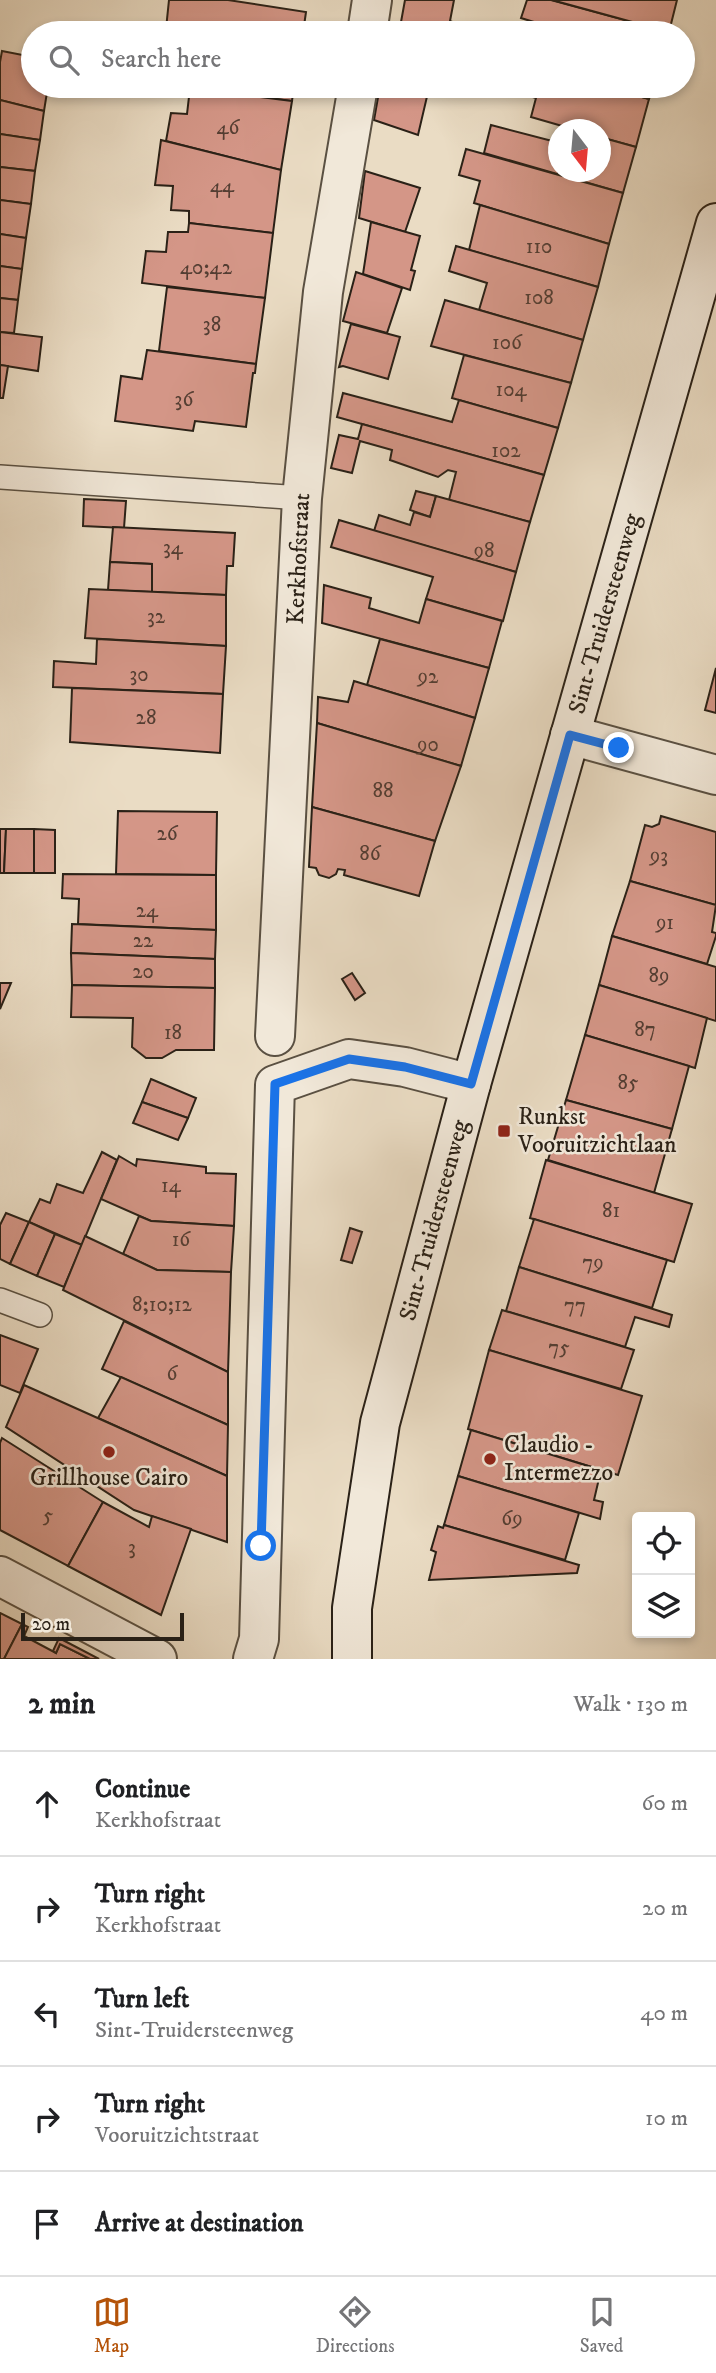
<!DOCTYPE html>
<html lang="en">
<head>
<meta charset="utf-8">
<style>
  body { margin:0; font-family:"IM FELL DW Pica",serif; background:#f2f2f2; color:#202124 }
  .controls { position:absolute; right:21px; bottom:21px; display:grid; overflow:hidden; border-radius:7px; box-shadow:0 4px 10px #0003 }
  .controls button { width:63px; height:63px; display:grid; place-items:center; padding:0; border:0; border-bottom:2px solid #e0e0e0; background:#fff; color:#202124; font:35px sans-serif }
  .compass { position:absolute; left:548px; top:119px; width:63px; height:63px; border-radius:50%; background:#fff; box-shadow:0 4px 10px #0003; rotate:164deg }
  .scale { position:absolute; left:21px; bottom:18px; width:163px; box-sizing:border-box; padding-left:7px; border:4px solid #2a2117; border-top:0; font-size:19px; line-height:24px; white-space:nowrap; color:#2a2117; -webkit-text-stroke:5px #f1e8d9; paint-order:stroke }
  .stop { position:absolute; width:21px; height:21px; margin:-16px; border:5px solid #1a73e8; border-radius:50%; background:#fff }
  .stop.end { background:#1a73e8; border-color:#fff; box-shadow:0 2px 7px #0008 }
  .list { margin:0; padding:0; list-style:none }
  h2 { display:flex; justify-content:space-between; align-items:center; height:91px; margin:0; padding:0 28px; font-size:30px }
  h2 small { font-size:23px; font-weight:400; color:#757577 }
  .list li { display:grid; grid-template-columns:46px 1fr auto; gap:21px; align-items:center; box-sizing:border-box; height:105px; padding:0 28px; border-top:2px solid #e0e0e0 }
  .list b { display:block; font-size:26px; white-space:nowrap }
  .list p { margin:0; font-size:23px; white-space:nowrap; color:#757577 }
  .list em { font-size:23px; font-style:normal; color:#757577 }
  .icon { flex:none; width:38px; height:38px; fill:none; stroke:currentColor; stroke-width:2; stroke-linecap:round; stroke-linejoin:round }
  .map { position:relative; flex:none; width:716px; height:1659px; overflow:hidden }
  .search { position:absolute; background:#fff; box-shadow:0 4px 10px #0003; left:21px; right:21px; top:21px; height:77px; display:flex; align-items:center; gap:18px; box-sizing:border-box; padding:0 24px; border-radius:38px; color:#757577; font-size:26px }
  .sheet { height:616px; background:#fff }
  nav { display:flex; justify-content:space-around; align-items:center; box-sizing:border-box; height:98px; border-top:2px solid #e0e0e0; background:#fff; font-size:19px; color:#757577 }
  nav a { display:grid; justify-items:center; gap:4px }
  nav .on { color:#b45309 }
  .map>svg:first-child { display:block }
  .building { fill:#d49687; stroke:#2a2117; stroke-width:2 }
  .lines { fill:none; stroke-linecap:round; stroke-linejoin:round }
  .service-casing { stroke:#5a5042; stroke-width:26 }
  .minor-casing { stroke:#5a5042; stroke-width:42 }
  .secondary-casing { stroke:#2a2117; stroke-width:42 }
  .service { stroke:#f1e8d9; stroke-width:23 }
  .minor { stroke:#f1e8d9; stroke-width:38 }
  .secondary { stroke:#f1e8d9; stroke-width:38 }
  .route { stroke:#1a73e8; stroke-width:9 }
  .poi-dot { fill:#8f2418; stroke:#f1e8d9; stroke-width:2.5 }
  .labels { text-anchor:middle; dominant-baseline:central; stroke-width:5; stroke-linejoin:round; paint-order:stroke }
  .number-label { font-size:21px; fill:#543e33 }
  .street-label { font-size:24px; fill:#2a2117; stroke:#f1e8d9 }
  .poi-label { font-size:24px; fill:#2a2117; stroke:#f1e8d9; text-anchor:start }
</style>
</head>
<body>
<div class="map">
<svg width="716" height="1659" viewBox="0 0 716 1659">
  <rect width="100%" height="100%" fill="#eadcc4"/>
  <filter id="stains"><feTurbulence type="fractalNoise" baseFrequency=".00286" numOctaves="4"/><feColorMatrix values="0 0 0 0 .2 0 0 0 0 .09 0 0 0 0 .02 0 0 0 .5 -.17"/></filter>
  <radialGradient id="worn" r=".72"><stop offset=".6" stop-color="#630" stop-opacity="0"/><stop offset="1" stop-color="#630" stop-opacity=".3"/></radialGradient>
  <g class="building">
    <polygon points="169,0 228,0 306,12 303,33 196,33 166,29"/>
    <polygon points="405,0 454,0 450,21 455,23 452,33 399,33"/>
    <polygon points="527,0 551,0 669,32 533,33 537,23 521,18"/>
    <polygon points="552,0 677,0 669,32"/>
    <polygon points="2,51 33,57 33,86 48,86 44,111 0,100 0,62"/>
    <polygon points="175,86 294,86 292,101"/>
    <polygon points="380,86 429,88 418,135 374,120"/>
    <polygon points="494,86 602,86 649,99 636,147 600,137 600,130 576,130 531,117 536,98"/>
    <polygon points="602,86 653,86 649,99"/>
    <polygon points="190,88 292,101 281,170 166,141 171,113 187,114"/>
    <polygon points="0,100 44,111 40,140 0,134"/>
    <polygon points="491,125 556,142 558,134 558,172 600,172 600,137 636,147 623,193 484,153"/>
    <polygon points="0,134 40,140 35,171 0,167"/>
    <polygon points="161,140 281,170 273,233 189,223 189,211 171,210 173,186 155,185"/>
    <polygon points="466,149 623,193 609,244 474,203 480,181 459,175"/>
    <polygon points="0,167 35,171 31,204 0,200"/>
    <polygon points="365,171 420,188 405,232 359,218"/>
    <polygon points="0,200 31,204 26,238 0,234"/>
    <polygon points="480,205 609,244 598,287 469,250"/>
    <polygon points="371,222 420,236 411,270 415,271 410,290 363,274"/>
    <polygon points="189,223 273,233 265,298 142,283 146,251 166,252 168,232 188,232"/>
    <polygon points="0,234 26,238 22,269 0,266"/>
    <polygon points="456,246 598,287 583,340 479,310 487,283 449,271"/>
    <polygon points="0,266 22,269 18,300 0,298"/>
    <polygon points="356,272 402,288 387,333 343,321"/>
    <polygon points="167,287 265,298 256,364 159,351"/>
    <polygon points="0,298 18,300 14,333 0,332"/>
    <polygon points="445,300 583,340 571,383 431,346"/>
    <polygon points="351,324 400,337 388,379 343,366 339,367"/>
    <polygon points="0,332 42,337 38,371 0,365"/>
    <polygon points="147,350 256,364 255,373 253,373 246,427 195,421 193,431 115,421 121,376 142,379"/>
    <polygon points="464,355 571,383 558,428 452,398"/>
    <polygon points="0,365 8,366 3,398 0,398"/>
    <polygon points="343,393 452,422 459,400 558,428 544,475 337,417"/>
    <polygon points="362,424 544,475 530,522 449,500 456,472 448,470 438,477 390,460 392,450 360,441 352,473 331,468 339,435 358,439"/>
    <polygon points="416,491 436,496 430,517 410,510"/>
    <polygon points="436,496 530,522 516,572 374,531 379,515 410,525 414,512 430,517"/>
    <polygon points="84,499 126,501 124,528 83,526"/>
    <polygon points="339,520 516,572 503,621 426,599 433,577 331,547"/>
    <polygon points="113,527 235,533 233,566 227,566 226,595 152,592 152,564 110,562"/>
    <polygon points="110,562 152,564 152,592 108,590"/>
    <polygon points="324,585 371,598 369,608 419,623 426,599 502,621 489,668 322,623"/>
    <polygon points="89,589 226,595 226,646 85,638"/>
    <polygon points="97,639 226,646 223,694 53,687 54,661 96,664"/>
    <polygon points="380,639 489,668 475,718 367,685"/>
    <polygon points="716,668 716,713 705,710"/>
    <polygon points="354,681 475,718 461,766 317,723 318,697 348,702"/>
    <polygon points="72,688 223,694 220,753 70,742"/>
    <polygon points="317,723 461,766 435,841 312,807"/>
    <polygon points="312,807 435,841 419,896 344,875 345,870 338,869 336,874 329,878 319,875 316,868 309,867"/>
    <polygon points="118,811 217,812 216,875 116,874"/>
    <polygon points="661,816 716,832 716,905 630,881 645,825 652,827 659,824"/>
    <polygon points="0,829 6,829 4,873 0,873"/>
    <polygon points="6,829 34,829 34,873 4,873"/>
    <polygon points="34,829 55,830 55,873 34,873"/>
    <polygon points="63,874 216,875 216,930 78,924 79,899 62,898"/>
    <polygon points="630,881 716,905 712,932 716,933 716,936 707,964 612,936"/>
    <polygon points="72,924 216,930 215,959 71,953"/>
    <polygon points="612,936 716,967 716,1021 599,985"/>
    <polygon points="71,953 215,959 215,988 72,985"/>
    <polygon points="352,973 365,993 355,1000 342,979"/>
    <polygon points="0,983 11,983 0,1009"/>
    <polygon points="72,985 215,988 214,1050 176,1050 162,1058 146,1058 132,1047 133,1018 71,1017"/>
    <polygon points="599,985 707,1018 695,1068 585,1035"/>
    <polygon points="585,1035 689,1066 672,1129 566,1100"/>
    <polygon points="151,1079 196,1098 188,1118 142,1102"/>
    <polygon points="566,1100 672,1129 654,1193 548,1160"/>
    <polygon points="142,1102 188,1118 178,1140 133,1123"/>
    <polygon points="102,1152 117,1160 82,1245 29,1222 40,1199 50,1203 57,1184 83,1193"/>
    <polygon points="119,1156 136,1166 137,1159 206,1167 206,1173 236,1174 234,1226 151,1221 101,1199"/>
    <polygon points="546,1160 692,1204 674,1262 530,1218"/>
    <polygon points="6,1213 29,1222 10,1264 0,1259 0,1225"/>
    <polygon points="139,1216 151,1221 234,1226 231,1272 157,1270 123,1254"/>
    <polygon points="534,1219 667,1260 652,1308 519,1267"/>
    <polygon points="29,1222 55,1234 37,1276 10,1264"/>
    <polygon points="350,1228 362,1232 352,1263 341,1260"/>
    <polygon points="55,1234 82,1245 64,1287 37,1276"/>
    <polygon points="85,1236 157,1270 231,1272 228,1372 63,1290"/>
    <polygon points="519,1267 672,1315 669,1327 635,1317 625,1347 506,1311"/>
    <polygon points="502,1310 634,1350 621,1389 489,1350"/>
    <polygon points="124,1321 228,1372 228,1425 102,1369"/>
    <polygon points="0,1335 38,1349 20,1393 0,1385"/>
    <polygon points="489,1350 642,1396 618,1475 468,1429"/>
    <polygon points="121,1377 228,1425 227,1476 98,1418"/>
    <polygon points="24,1385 227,1476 227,1542 134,1510 6,1427"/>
    <polygon points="471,1430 601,1470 594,1500 603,1502 600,1519 458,1476"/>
    <polygon points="2,1438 103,1502 68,1566 0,1530 0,1443"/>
    <polygon points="458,1476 579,1513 565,1560 444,1525"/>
    <polygon points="103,1502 149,1527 152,1516 191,1529 161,1615 68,1566"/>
    <polygon points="444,1525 579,1565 577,1573 429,1580 436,1552 431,1550 438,1526 443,1528"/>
    <polygon points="0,1613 22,1624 4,1659 0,1659"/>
    <polygon points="22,1624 28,1627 24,1636 56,1653 60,1644 90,1659 4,1659"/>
    <polygon points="59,1638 99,1659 90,1659 60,1644 56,1653 53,1651"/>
  </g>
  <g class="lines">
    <defs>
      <g id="service">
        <polyline points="0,477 302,498"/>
        <polyline points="0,1300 40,1315"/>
      </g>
      <g id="minor">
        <polyline points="367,33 372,0"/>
        <polyline points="570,735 716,775"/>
        <path id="s1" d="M 275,1036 L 302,498 L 323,292 L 358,86"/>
        <polyline points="0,1576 157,1659"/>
        <polyline points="253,1659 259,1639 275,1085 349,1059 405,1067 471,1084"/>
      </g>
      <g id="secondary">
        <path id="s2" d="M 352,1659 L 352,1608 L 380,1423 L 471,1084 L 716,223"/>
      </g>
    </defs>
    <use href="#service" class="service-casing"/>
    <use href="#minor" class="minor-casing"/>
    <use href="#secondary" class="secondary-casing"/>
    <use href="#service" class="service"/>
    <use href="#minor" class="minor"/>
    <use href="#secondary" class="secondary"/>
  </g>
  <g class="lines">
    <polyline class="route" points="261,1546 275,1084 349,1059 405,1067 471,1084 570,735 619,748"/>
  </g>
  <g class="poi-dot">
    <rect x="497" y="1124" width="14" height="14" rx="3.5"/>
    <circle cx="109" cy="1452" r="7"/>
    <circle cx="490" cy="1459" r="7"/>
  </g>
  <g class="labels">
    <g class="number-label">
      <text x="228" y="128">46</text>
      <text x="222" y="186">44</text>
      <text x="539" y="247">110</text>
      <text x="206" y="268">40;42</text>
      <text x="539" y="298">108</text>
      <text x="212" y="325">38</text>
      <text x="507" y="343">106</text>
      <text x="511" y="390">104</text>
      <text x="184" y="400">36</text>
      <text x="506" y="451">102</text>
      <text x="173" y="548">34</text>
      <text x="484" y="551">98</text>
      <text x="156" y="617">32</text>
      <text x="139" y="675">30</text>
      <text x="428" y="677">92</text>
      <text x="146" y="718">28</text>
      <text x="428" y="745">90</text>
      <text x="383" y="791">88</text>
      <text x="167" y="834">26</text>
      <text x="370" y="854">86</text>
      <text x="659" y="856">93</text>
      <text x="147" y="911">24</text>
      <text x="665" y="923">91</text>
      <text x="143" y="941">22</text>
      <text x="143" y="972">20</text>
      <text x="659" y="976">89</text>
      <text x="645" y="1030">87</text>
      <text x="173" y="1033">18</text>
      <text x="628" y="1083">85</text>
      <text x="171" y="1186">14</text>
      <text x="611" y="1211">81</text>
      <text x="181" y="1240">16</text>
      <text x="593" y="1263">79</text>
      <text x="162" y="1305">8;10;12</text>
      <text x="575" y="1306">77</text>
      <text x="559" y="1348">75</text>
      <text x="172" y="1374">6</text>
      <text x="48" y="1516">5</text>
      <text x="512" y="1519">69</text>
      <text x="132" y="1548">3</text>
    </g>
    <g class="street-label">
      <text stroke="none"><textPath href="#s1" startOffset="478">Kerkhofstraat</textPath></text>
      <text stroke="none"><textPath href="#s2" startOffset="1078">Sint-Truidersteenweg</textPath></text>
      <text stroke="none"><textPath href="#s2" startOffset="448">Sint-Truidersteenweg</textPath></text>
    </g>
    <g class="poi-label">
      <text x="518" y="1117">Runkst<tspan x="518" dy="28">Vooruitzichtlaan</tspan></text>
      <text x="504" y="1445">Claudio -<tspan x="504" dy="28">Intermezzo</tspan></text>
      <text x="109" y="1478" text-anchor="middle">Grillhouse Cairo</text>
    </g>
  </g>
  <rect width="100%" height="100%" filter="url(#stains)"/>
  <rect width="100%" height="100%" fill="url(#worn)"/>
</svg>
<div class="controls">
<button><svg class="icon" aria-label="locate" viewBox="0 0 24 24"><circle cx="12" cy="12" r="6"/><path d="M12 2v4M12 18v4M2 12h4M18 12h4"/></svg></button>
<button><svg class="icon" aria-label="layers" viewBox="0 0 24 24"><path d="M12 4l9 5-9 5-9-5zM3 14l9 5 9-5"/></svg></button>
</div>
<svg class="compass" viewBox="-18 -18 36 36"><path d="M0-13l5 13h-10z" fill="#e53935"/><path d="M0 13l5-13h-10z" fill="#757577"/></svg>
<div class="scale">20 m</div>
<div class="stop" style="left:261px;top:1546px"></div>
<div class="stop end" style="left:619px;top:748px"></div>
<div class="search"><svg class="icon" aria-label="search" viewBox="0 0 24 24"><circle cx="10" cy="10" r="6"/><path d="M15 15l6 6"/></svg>Search here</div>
</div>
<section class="sheet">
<h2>2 min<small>Walk · 130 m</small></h2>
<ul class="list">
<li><svg class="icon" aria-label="ahead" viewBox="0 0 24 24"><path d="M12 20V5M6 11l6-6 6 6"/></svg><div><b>Continue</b><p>Kerkhofstraat</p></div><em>60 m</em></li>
<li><svg class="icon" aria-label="right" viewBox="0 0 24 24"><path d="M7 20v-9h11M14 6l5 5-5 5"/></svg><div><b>Turn right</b><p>Kerkhofstraat</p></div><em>20 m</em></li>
<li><svg class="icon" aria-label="left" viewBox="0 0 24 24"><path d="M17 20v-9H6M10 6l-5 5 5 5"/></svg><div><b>Turn left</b><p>Sint-Truidersteenweg</p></div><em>40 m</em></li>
<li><svg class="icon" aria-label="right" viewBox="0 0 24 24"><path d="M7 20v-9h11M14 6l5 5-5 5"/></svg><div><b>Turn right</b><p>Vooruitzichtstraat</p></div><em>10 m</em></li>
<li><svg class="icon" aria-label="arrive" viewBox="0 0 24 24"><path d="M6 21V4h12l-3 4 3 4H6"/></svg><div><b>Arrive at destination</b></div></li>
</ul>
</section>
<nav>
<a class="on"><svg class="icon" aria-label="map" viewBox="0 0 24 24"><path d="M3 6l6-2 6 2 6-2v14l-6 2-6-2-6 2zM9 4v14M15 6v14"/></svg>Map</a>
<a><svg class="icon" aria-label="directions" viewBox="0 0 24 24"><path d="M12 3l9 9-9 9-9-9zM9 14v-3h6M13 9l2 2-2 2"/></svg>Directions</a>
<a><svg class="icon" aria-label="saved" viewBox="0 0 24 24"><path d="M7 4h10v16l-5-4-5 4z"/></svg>Saved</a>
</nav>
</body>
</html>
